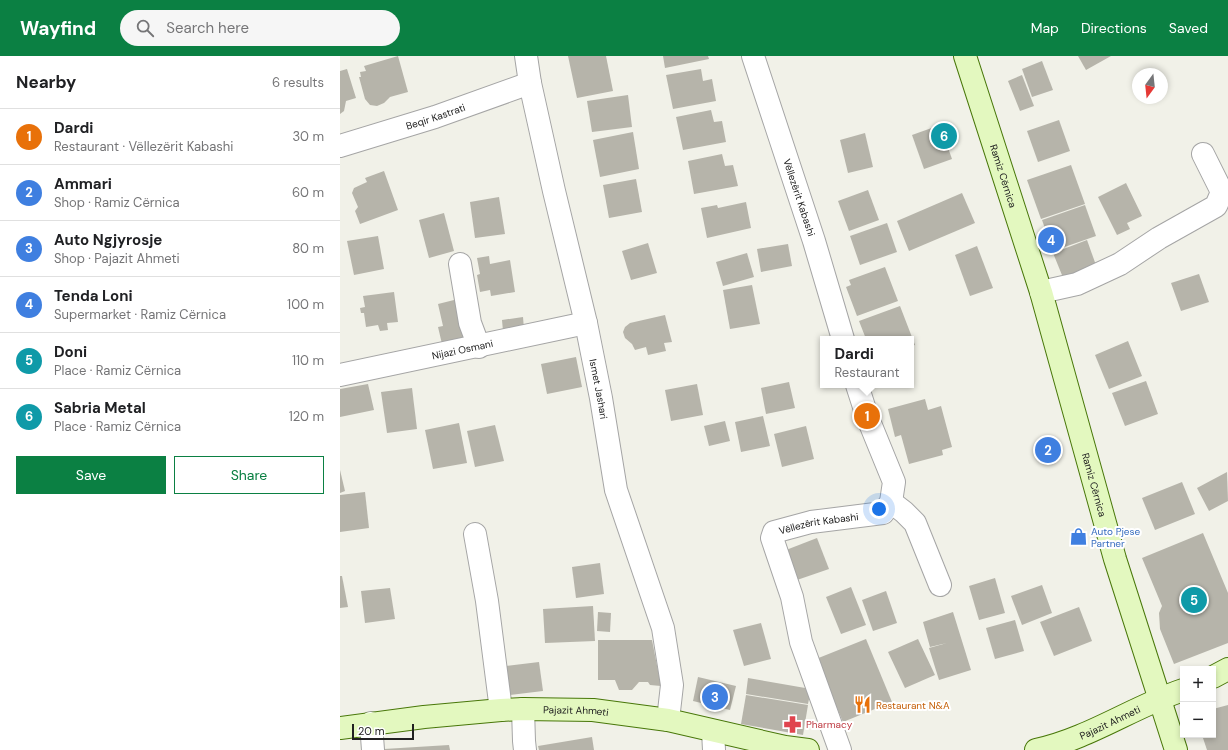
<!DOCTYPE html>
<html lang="en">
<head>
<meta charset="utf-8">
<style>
  body { margin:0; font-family:"DM Sans",sans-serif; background:#f6f6f6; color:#202124 }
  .controls { position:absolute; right:12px; bottom:12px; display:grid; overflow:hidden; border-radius:0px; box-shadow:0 2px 6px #0003 }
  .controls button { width:36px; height:36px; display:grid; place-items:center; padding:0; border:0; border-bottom:1px solid #e0e0e0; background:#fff; color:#202124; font:20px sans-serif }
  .compass { position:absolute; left:792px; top:12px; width:36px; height:36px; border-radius:50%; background:#fff; box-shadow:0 2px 6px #0003; rotate:195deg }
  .scale { position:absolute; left:12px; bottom:10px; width:62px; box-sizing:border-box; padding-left:4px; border:2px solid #212121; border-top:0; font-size:11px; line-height:14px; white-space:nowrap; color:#212121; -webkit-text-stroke:3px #fff; paint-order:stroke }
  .you { position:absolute; left:539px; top:453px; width:14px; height:14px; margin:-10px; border:3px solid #fff; border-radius:50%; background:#1a73e8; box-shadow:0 0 0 6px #1a73e833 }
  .badge { display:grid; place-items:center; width:26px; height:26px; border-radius:50%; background:#0b8043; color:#fff; font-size:13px; font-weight:700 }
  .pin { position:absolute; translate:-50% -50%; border:2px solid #fff; box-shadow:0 1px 4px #0006 }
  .popup { position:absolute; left:480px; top:280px; width:94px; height:52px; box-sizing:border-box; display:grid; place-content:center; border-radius:0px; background:#fff; filter:drop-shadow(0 1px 3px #0005); font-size:13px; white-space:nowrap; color:#757577 }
  .popup b { font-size:15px; color:#202124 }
  .popup::after { content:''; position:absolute; left:50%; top:100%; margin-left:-8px; border:8px solid transparent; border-top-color:#fff }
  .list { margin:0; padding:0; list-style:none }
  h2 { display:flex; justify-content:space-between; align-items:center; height:52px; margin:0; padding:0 16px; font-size:17px }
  h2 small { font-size:13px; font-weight:400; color:#757577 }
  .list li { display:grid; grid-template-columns:26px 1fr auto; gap:12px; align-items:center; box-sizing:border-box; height:56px; padding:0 16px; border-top:1px solid #e0e0e0 }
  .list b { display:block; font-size:15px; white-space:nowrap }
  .list p { margin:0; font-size:13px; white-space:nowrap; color:#757577 }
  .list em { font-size:13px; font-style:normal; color:#757577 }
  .actions { display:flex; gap:8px; padding:12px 16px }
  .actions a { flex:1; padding:9px 0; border:1px solid #0b8043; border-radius:0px; text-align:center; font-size:14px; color:#0b8043 }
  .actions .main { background:#0b8043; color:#fff }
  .icon { flex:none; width:22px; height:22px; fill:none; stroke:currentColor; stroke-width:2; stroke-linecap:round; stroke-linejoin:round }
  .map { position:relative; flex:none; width:888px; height:694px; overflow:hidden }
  header { display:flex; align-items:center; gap:24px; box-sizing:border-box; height:56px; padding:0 20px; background:#0b8043; color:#fff }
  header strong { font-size:19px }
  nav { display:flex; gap:22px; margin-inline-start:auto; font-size:14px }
  .search { width:280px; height:36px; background:#f6f6f6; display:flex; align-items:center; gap:10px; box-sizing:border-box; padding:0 14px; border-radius:22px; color:#757577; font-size:15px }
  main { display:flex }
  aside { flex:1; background:#fff }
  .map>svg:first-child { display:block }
  .building { fill:#b6b4aa }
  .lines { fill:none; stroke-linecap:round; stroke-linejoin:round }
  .street-casing { stroke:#a5a5a5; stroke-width:24 }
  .secondary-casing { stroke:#487709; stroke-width:24 }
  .street { stroke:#fff; stroke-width:22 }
  .secondary { stroke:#e3f8bf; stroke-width:22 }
  .labels { text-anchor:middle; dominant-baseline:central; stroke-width:4; stroke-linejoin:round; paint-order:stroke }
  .street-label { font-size:10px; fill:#212121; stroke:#fff }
  .shop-label { font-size:10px; fill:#366cbe; stroke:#fff; text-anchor:start }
  .food-label { font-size:10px; fill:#c56008; stroke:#fff; text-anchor:start }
  .health-label { font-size:10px; fill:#be3a42; stroke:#fff; text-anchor:start }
</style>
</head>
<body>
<header>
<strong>Wayfind</strong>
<div class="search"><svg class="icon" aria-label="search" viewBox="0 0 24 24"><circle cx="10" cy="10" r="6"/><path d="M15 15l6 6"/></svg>Search here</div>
<nav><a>Map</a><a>Directions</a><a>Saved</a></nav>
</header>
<main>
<aside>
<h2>Nearby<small>6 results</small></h2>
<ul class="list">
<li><span class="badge" style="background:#e8710a">1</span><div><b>Dardi</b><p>Restaurant · Vëllezërit Kabashi</p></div><em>30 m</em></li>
<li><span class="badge" style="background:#3f7fe0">2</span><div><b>Ammari</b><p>Shop · Ramiz Cërnica</p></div><em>60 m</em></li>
<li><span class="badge" style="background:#3f7fe0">3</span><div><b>Auto Ngjyrosje</b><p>Shop · Pajazit Ahmeti</p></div><em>80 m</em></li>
<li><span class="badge" style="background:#3f7fe0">4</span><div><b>Tenda Loni</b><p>Supermarket · Ramiz Cërnica</p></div><em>100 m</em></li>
<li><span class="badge" style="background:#0f9aa8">5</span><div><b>Doni</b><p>Place · Ramiz Cërnica</p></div><em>110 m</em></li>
<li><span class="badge" style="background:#0f9aa8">6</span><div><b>Sabria Metal</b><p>Place · Ramiz Cërnica</p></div><em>120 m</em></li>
</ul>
<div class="actions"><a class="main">Save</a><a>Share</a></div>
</aside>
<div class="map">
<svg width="888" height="694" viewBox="0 0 888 694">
  <rect width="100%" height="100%" fill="#f1f1e8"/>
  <g class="building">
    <polygon points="58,0 68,36 50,41 44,47 37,50 30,49 25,43 19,21 21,21 20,16 26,15 24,10"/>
    <polygon points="228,0 266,0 273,35 237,42"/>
    <polygon points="323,0 368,0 369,3 325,12"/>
    <polygon points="738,0 771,0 746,14"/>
    <polygon points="702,5 713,34 692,41 682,13"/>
    <polygon points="7,13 16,42 6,45 4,55 0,58 0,15"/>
    <polygon points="361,13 363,25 372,23 376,45 333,53 326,19"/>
    <polygon points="682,19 694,50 680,55 668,25"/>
    <polygon points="288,39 292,71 252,76 247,45"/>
    <polygon points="371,54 374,66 382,65 386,86 343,94 336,61"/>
    <polygon points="719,64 730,95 698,106 687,75"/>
    <polygon points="600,69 612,103 584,113 572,79"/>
    <polygon points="293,76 299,113 260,121 253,84"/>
    <polygon points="525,77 533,111 508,117 500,84"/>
    <polygon points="382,98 385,110 393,109 398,130 354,138 348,105"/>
    <polygon points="731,109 745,148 701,163 687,124"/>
    <polygon points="44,115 58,154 20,168 15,155 18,151 12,137 14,132 27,126 25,122"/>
    <polygon points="296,123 302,156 269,162 263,129"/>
    <polygon points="786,127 802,160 787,167 790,173 777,179 758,141"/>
    <polygon points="528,134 539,164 509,175 498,145"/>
    <polygon points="622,137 635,167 569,195 557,165"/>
    <polygon points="159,141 165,178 135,182 130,146"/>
    <polygon points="406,146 411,172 367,182 361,152 377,149 378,152"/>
    <polygon points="745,149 756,180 713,195 702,164"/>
    <polygon points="104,157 114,195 89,202 79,164"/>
    <polygon points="547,167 557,196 520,209 510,180"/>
    <polygon points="38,180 44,213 14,219 7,185"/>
    <polygon points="747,184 757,212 724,224 713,197"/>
    <polygon points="308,187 317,217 291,224 282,195"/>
    <polygon points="448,188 452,210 421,216 417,193"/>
    <polygon points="637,190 653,232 630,240 615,199"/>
    <polygon points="407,197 414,221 383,230 376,206"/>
    <polygon points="149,200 150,208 170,204 175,236 151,240 150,234 140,236 137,219 140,218 137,202"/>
    <polygon points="545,211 558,245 517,260 506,231 511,229 509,224"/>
    <polygon points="859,218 869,246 841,255 831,227"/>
    <polygon points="412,229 420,268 390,273 383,234"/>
    <polygon points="54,236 58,266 47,267 48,274 40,275 38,269 26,271 24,257 21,257 20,252 25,251 23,240"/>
    <polygon points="118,243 127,283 102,288 98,271 103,270 98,248"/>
    <polygon points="560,250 575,289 571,290 571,283 526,283 519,265"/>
    <polygon points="325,259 332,286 324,287 326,295 308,299 306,291 295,294 292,288 285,282 283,276 285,271 290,267"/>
    <polygon points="183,261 184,273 163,275 162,264"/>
    <polygon points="788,285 802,320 769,333 755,299"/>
    <polygon points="236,301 242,331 207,338 201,308"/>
    <polygon points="806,325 818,358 785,370 772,337"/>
    <polygon points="449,326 455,352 426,358 421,332"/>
    <polygon points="28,328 34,354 0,361 0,333"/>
    <polygon points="357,328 363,359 331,365 325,334"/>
    <polygon points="72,332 77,373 47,377 41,336"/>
    <polygon points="585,343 588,354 601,350 612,391 602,394 603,399 569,408 561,379 555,381 548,353"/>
    <polygon points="423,360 430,390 401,396 395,366"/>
    <polygon points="385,365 390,385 369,390 364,370"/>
    <polygon points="119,367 127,407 93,413 85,374"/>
    <polygon points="155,369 164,405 135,411 127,375"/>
    <polygon points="466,370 474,403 442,411 434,378"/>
    <polygon points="0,414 5,435 0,437"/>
    <polygon points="887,416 888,445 869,455 857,432"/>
    <polygon points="842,426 855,458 815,474 802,442"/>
    <polygon points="25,436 29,472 0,476 0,439"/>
    <polygon points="863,477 888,537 888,587 834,608 820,573 819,557 822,550 802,502"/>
    <polygon points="477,482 489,513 457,524 446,494"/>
    <polygon points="260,507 264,538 236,542 232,511"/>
    <polygon points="0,520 2,520 8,551 0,552"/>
    <polygon points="655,522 665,557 639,564 629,530"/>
    <polygon points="702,529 712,557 682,569 671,540"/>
    <polygon points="511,531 526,569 501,578 486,541"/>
    <polygon points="50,532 55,563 25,567 21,535"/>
    <polygon points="546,535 557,567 533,575 522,544"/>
    <polygon points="253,550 255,585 205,587 203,553"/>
    <polygon points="739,551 752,585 714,600 700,566"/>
    <polygon points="258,556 271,557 270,576 257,575"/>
    <polygon points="613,556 631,614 599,624 589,592 607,587 590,591 583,566"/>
    <polygon points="675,564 684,595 655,603 646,572"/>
    <polygon points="421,567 431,603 404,610 393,574"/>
    <polygon points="526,583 552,646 503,666 476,603"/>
    <polygon points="578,583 595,619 565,632 548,596"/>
    <polygon points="258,584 312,584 321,630 310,629 308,626 299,626 292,634 279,634 275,624 258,624"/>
    <polygon points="199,606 203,635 170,639 166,610"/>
    <polygon points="358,621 396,630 390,654 353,645"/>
    <polygon points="408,622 471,633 468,648 406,638"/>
    <polygon points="406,639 468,649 463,679 401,668"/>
    <polygon points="888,649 888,694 867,694 862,679 873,679 873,653"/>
    <polygon points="252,681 254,694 199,694 198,690"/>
    <polygon points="109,689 110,694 44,694 44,693"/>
  </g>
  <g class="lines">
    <defs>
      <g id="street">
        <path id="s1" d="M 186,0 L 190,27 L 214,135 L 246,267 L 261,342 L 276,434 L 323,572 L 332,629 L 328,664"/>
        <path id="s2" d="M 413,0 L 474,185 L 503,283"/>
        <path id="s3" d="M 0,90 L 95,61 L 190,27"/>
        <polyline points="120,208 130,267 139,291"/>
        <polyline points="701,236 737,228 780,208 819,182 876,150 882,136 863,98"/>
        <path id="s4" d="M 0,319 L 246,267"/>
        <polyline points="551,446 564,456 575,467 600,529"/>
        <polyline points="135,478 147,545 161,654"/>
        <polyline points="183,653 184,685 185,694"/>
        <polyline points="31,667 33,694"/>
        <polyline points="373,675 374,694"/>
        <path id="s5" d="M 500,694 L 461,586 L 452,541 L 432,482 L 434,476 L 471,466 L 543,457 L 551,446 L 554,426 L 527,360 L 517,329"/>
      </g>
      <g id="secondary">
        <path id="s6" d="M 625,0 L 701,236 L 775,503 L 836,694"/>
        <polyline points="873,621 888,613"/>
        <path id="s7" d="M 0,672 L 84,661 L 161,654 L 183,653 L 253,654 L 328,664 L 445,691 L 468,694"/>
        <path id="s8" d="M 696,694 C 748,683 793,651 843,634"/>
      </g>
    </defs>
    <use href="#street" class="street-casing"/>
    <use href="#secondary" class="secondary-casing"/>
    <use href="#street" class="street"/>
    <use href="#secondary" class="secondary"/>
  </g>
  <defs>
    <symbol id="shop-bare" viewBox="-9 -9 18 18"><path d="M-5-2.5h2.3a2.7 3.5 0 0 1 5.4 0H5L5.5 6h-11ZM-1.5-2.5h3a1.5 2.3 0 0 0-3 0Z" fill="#3f7fe0" stroke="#fff" stroke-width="2.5" paint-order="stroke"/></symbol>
    <symbol id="restaurant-bare" viewBox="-9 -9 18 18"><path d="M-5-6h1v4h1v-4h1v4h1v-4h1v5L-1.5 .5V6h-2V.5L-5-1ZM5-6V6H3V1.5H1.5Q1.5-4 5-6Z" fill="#e8710a" stroke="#fff" stroke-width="2.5" paint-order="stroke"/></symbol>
    <symbol id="pharmacy-bare" viewBox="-9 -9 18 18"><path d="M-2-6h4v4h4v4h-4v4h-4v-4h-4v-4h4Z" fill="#e0444e" stroke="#fff" stroke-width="2.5" paint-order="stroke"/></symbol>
  </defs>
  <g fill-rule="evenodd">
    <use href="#shop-bare" x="726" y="468" width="25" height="25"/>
    <use href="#restaurant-bare" x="510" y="636" width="25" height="25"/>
    <use href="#pharmacy-bare" x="440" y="656" width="25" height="25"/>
  </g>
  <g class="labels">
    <g class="street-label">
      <text stroke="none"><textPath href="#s3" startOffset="100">Beqir Kastrati</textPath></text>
      <text stroke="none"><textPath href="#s6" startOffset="126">Ramiz Cërnica</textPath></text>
      <text stroke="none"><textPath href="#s2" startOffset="149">Vëllezërit Kabashi</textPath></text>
      <text stroke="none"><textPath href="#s4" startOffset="125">Nijazi Osmani</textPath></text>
      <text stroke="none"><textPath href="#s1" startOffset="341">Ismet Jashari</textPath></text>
      <text stroke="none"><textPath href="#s6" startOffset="448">Ramiz Cërnica</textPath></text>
      <text stroke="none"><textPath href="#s5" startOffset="275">Vëllezërit Kabashi</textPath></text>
      <text stroke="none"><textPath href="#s7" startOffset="237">Pajazit Ahmeti</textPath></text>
      <text stroke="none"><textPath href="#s8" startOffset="79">Pajazit Ahmeti</textPath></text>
    </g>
    <g class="shop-label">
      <text x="751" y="475">Auto Pjese<tspan x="751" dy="12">Partner</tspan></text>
    </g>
    <g class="food-label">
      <text x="536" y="649">Restaurant N&amp;A</text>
    </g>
    <g class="health-label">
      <text x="466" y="668">Pharmacy</text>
    </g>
  </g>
</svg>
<div class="controls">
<button>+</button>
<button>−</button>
</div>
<svg class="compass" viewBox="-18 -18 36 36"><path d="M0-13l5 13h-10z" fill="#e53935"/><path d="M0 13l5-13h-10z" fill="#757577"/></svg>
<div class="scale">20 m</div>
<div class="you"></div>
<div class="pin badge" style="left:527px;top:360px;background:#e8710a">1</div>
<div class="popup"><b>Dardi</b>Restaurant</div>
<div class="pin badge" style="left:708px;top:394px;background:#3f7fe0">2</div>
<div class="pin badge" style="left:375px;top:641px;background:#3f7fe0">3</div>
<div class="pin badge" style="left:711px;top:184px;background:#3f7fe0">4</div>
<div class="pin badge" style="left:854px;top:544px;background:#0f9aa8">5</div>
<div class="pin badge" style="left:604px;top:80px;background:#0f9aa8">6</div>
</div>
</main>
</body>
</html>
